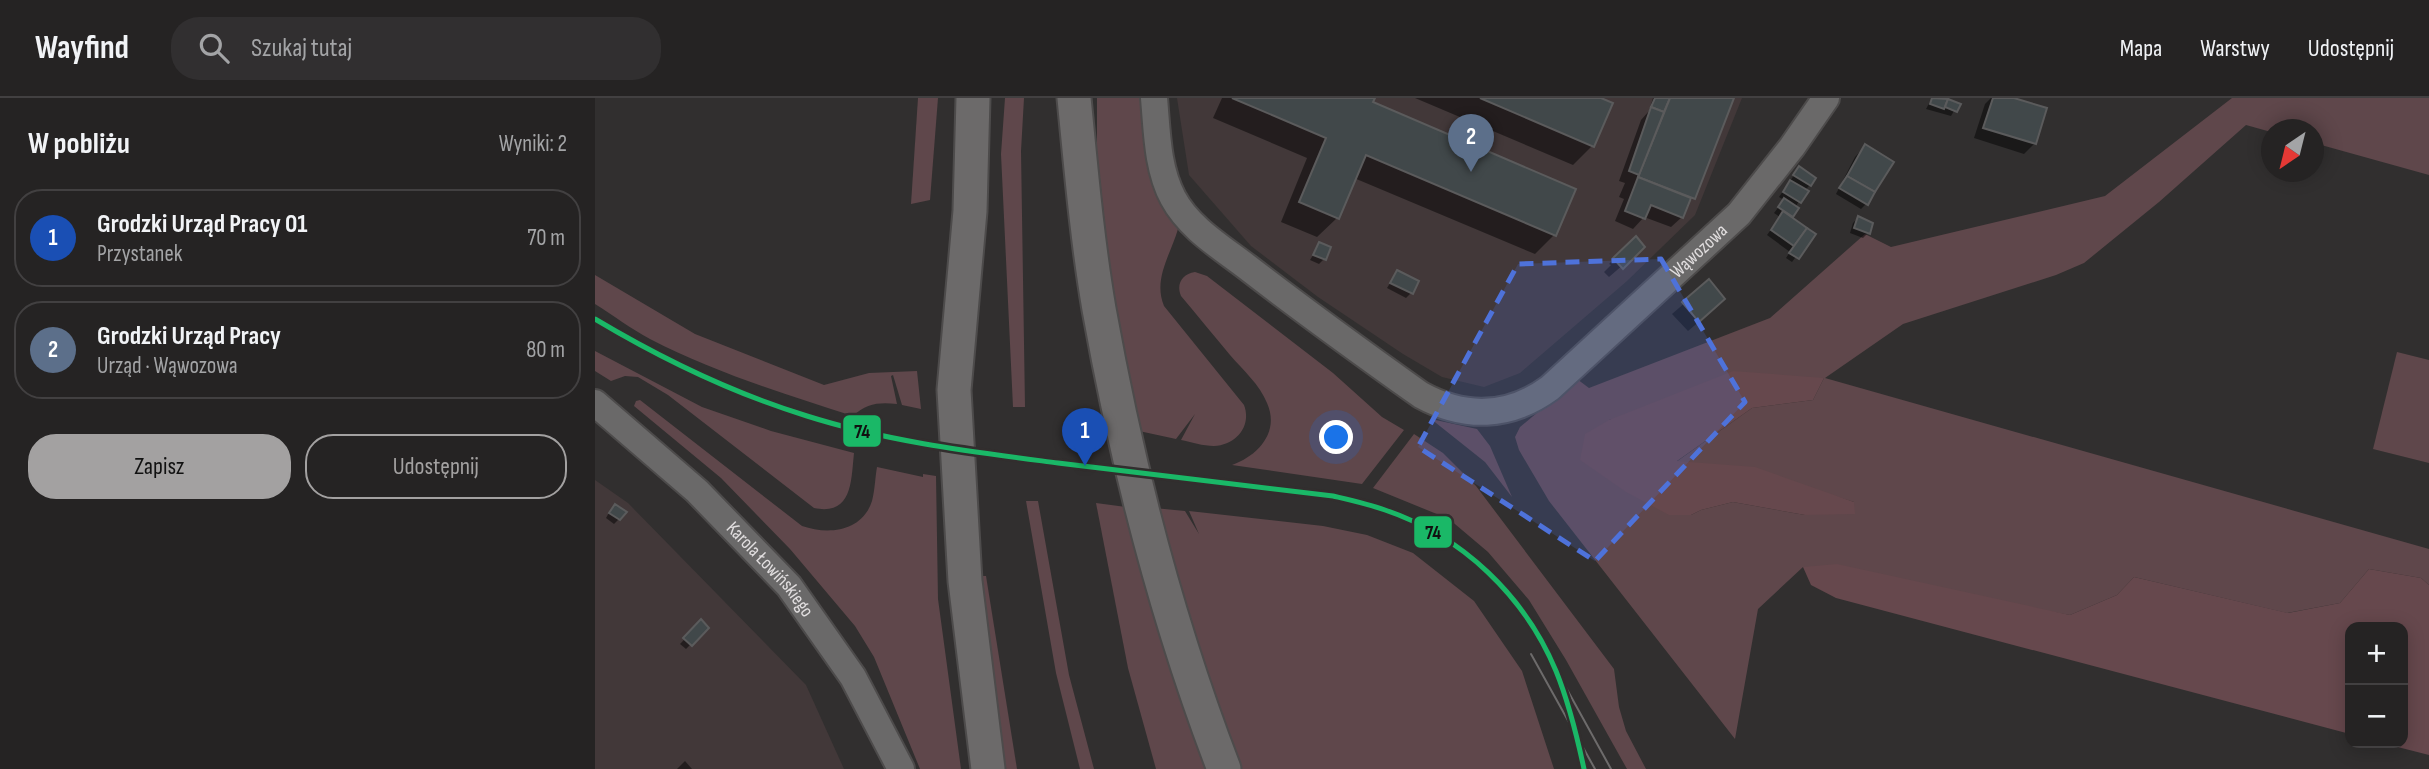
<!DOCTYPE html>
<html lang="pl">
<head>
<meta charset="utf-8">
<style>
  body { margin:0; font-family:"Sofia Sans Condensed",sans-serif; background:#312f30; color:#f1f3f6 }
  .controls { position:absolute; right:21px; bottom:21px; display:grid; overflow:hidden; border-radius:14px; box-shadow:0 4px 18px #0003 }
  .controls button { width:63px; height:63px; display:grid; place-items:center; padding:0; border:0; border-bottom:2px solid #424041; background:#252323; color:#f1f3f6; font:35px sans-serif }
  .compass { position:absolute; left:1666px; top:21px; width:63px; height:63px; border-radius:50%; background:#252323; box-shadow:0 4px 18px #0003; rotate:215deg }
  .you { position:absolute; left:742px; top:340px; width:24px; height:24px; margin:-18px; border:5px solid #fff; border-radius:50%; background:#1a73e8; box-shadow:0 0 0 10px #1a73e833 }
  .badge { display:grid; place-items:center; width:46px; height:46px; border-radius:50%; background:#a3a1a1; color:#fff; font-size:23px; font-weight:700 }
  .pin { position:absolute; translate:-50% -58px; filter:drop-shadow(0 2px 4px #0008) }
  .pin::after { content:''; position:absolute; top:37px; width:24px; height:21px; background:inherit; clip-path:polygon(0 0,100% 0,50% 100%) }
  .list { margin:0; padding:0; list-style:none }
  h2 { display:flex; justify-content:space-between; align-items:center; height:91px; margin:0; padding:0 28px; font-size:30px }
  h2 small { font-size:23px; font-weight:400; color:#a3a4a6 }
  .list li { display:grid; grid-template-columns:46px 1fr auto; gap:21px; align-items:center; box-sizing:border-box; height:98px; margin:0 14px 14px; padding:0 14px; border:2px solid #424041; border-radius:28px }
  .list b { display:block; font-size:26px; white-space:nowrap }
  .list p { margin:0; font-size:23px; white-space:nowrap; color:#a3a4a6 }
  .list em { font-size:23px; font-style:normal; color:#a3a4a6 }
  .actions { display:flex; gap:14px; padding:21px 28px }
  .actions a { flex:1; padding:16px 0; border:2px solid #a3a1a1; border-radius:28px; text-align:center; font-size:24px; color:#a3a1a1 }
  .actions .main { background:#a3a1a1; color:#111 }
  .icon { flex:none; width:38px; height:38px; fill:none; stroke:currentColor; stroke-width:2; stroke-linecap:round; stroke-linejoin:round }
  .map { position:relative; flex:none; width:1834px; height:671px; overflow:hidden }
  header { display:flex; align-items:center; gap:42px; box-sizing:border-box; height:98px; padding:0 35px; background:#252323; border-bottom:2px solid #424041 }
  header strong { font-size:33px }
  nav { display:flex; gap:38px; margin-inline-start:auto; font-size:24px }
  .search { width:490px; height:63px; background:#312f30; display:flex; align-items:center; gap:18px; box-sizing:border-box; padding:0 24px; border-radius:28px; color:#a3a4a6; font-size:26px }
  main { display:flex }
  aside { flex:1; background:#252323 }
  .map>svg:first-child { display:block }
  .built { fill:#423839 }
  .green { fill:#5f474b; fill-rule:evenodd }
  .forest { fill:#66484d }
  .shadow { fill:#0007 }
  .building { fill:#41484a; stroke:#5b5b5c; stroke-width:2 }
  .lines { fill:none; stroke-linecap:round; stroke-linejoin:round }
  .minor-casing { stroke:#4d4b4b; stroke-width:30 }
  .major-casing { stroke:#4d4b4b; stroke-width:37 }
  .minor { stroke:#6a6969; stroke-width:26 }
  .major { stroke:#6c6a6a; stroke-width:33 }
  .tram { stroke:#6d6b6b; stroke-width:2 }
  .tram-1-casing { stroke:#322e2e; stroke-width:10 }
  .tram-1 { stroke:#1ab867; stroke-width:5 }
  .marked { fill:#4e72da; fill-opacity:0.2; stroke:#4e72da; stroke-width:5; stroke-dasharray:14 9; stroke-linejoin:round }
  .labels { text-anchor:middle; dominant-baseline:central; stroke-width:7; stroke-linejoin:round; paint-order:stroke }
  .street-label { font-size:19px; fill:#e1dedf; stroke:#322e2e }
  .line-badge { stroke:#322e2e; stroke-width:2.5 }
  .pale-badge-label { font-size:19px; text-anchor:middle; font-weight:bold; fill:#111 }
</style>
</head>
<body>
<header>
<strong>Wayfind</strong>
<div class="search"><svg class="icon" aria-label="search" viewBox="0 0 24 24"><circle cx="10" cy="10" r="6"/><path d="M15 15l6 6"/></svg>Szukaj tutaj</div>
<nav><a>Mapa</a><a>Warstwy</a><a>Udostępnij</a></nav>
</header>
<main>
<aside>
<h2>W pobliżu<small>Wyniki: 2</small></h2>
<ul class="list">
<li><span class="badge" style="background:#1a4fb4">1</span><div><b>Grodzki Urząd Pracy 01</b><p>Przystanek</p></div><em>70 m</em></li>
<li><span class="badge" style="background:#5c6f8a">2</span><div><b>Grodzki Urząd Pracy</b><p>Urząd · Wąwozowa</p></div><em>80 m</em></li>
</ul>
<div class="actions"><a class="main">Zapisz</a><a>Udostępnij</a></div>
</aside>
<div class="map">
<svg width="1834" height="671" viewBox="0 0 1834 671">
  <rect width="100%" height="100%" fill="#312f2f"/>
  <g class="built">
    <polygon points="582,0 1147,0 1100,117 1032,183 925,275 889,289 847,279 808,256 723,199 656,148 594,77"/>
    <polygon points="0,382 33,405 211,587 249,671 0,671"/>
  </g>
  <g class="green">
    <polygon points="323,0 343,0 335,102 316,106"/>
    <polygon points="410,0 429,0 426,53 430,309 418,309 406,56"/>
    <path d="M 502,0 L 548,0 L 552,62 L 560,92 L 583,131 C 575,158 558,181 569,208 L 649,307 C 657,328 641,347 619,348 C 608,348 596,344 586,342 L 600,316 L 581,341 L 544,333 L 520,220 L 502,53 Z"/>
    <path d="M 1637,0 L 1834,0 L 1834,77 L 1719,45 L 1718,32 L 1676,32 L 1676,34 L 1651,27 L 1564,104 L 1489,165 L 1461,177 L 1308,226 L 1230,280 L 1834,451 L 1834,487 L 1826,480 L 1774,471 L 1745,505 L 1692,515 L 1539,479 L 1522,497 L 1475,517 L 1208,469 L 1163,511 L 1140,641 L 954,403 L 924,352 L 920,339 L 925,329 L 982,281 L 994,290 L 1175,220 L 1270,136 L 1296,149 L 1510,98 ZM 1229,280 L 1218,302 L 1157,310 L 1081,364 L 1211,389 L 1259,404 L 1210,417 L 1138,404 L 1106,412 L 1096,417 L 1014,322 Z"/>
    <path d="M 600,174 L 612,178 L 738,275 L 787,319 L 809,332 L 767,386 L 637,367 C 663,358 685,334 672,305 C 665,287 648,272 635,257 C 619,238 603,218 586,198 C 581,186 587,176 600,174 Z"/>
    <path d="M 0,177 L 100,236 L 229,287 L 274,275 L 322,273 L 326,311 L 307,307 L 298,277 L 296,278 L 302,306 C 285,304 271,305 258,318 C 189,296 119,274 55,241 C 36,231 18,217 0,206 Z"/>
    <path d="M 0,253 L 107,309 L 176,333 L 259,355 C 256,382 258,418 219,410 L 73,297 L 43,279 L 30,278 L 16,283 L 0,273 Z"/>
    <polygon points="1802,254 1834,262 1834,365 1778,351"/>
    <path d="M 45,302 L 207,428 C 233,437 267,434 277,403 C 280,392 280,380 282,369 L 328,379 L 328,376 L 341,378 L 343,501 L 366,671 L 325,671 L 279,559 L 260,528 L 195,451 L 126,380 L 39,308 L 41,303 Z"/>
    <polygon points="836,321 882,331 895,348 917,399 890,364"/>
    <polygon points="819,336 848,355 881,388 1019,571 1024,609 1031,633 1051,671 1032,671 971,562 934,502 893,454 854,421 778,390"/>
    <polygon points="431,403 443,403 474,577 499,671 485,671 461,575"/>
    <polygon points="501,405 531,409 613,671 561,671 533,570"/>
    <polygon points="559,410 590,413 604,436 594,413 728,428 772,437 818,455 879,503 927,573 959,671 646,671 637,654"/>
    <polygon points="384,478 391,478 422,671 408,671"/>
  </g>
  <g class="forest">
    <polygon points="1138,273 1229,280 1218,302 1157,310 1082,363 1160,369 1259,404 1260,416 1210,417 1138,404 1106,412 1096,417 1074,417 1031,394 985,362 990,336 1014,322"/>
    <polygon points="1242,466 1475,517 1522,497 1539,479 1693,515 1745,505 1774,471 1826,480 1834,487 1834,657 1787,645 1808,645 1808,529 1755,529 1755,636 1241,500 1216,487 1208,469"/>
  </g>
  <g class="shadow">
    <polygon points="627,0 778,0 776,5 959,137 940,156 759,80 742,120 722,139 686,124 712,60 618,20"/>
    <polygon points="820,0 1002,0 997,48 978,67"/>
    <polygon points="1058,0 1138,0 1098,100 1092,106 1087,119 1076,129 1049,119 1038,131 1020,123 1029,101 1024,99 1030,85 1024,83 1046,22 1054,13"/>
    <polygon points="1337,0 1346,0 1363,6 1356,18 1331,11"/>
    <polygon points="1396,0 1414,0 1440,45 1429,56 1379,40 1390,6"/>
    <polygon points="1270,48 1271,106 1266,111 1241,96 1260,59"/>
    <polygon points="1204,70 1215,87 1209,93 1195,120 1218,136 1197,164 1191,160 1195,154 1172,137 1185,119 1179,115 1189,102 1184,99"/>
    <polygon points="1263,120 1276,126 1273,135 1268,140 1255,135 1258,125"/>
    <polygon points="1040,141 1043,154 1014,179 1009,174 1016,167 1014,166"/>
    <polygon points="725,146 729,161 724,166 715,162"/>
    <polygon points="802,174 816,195 811,200 792,190"/>
    <polygon points="1114,184 1118,212 1093,233 1077,216"/>
    <polygon points="15,413 24,421 19,426 11,420"/>
    <polygon points="106,524 112,530 91,551 85,546"/>
    <polygon points="90,663 97,671 82,671"/>
  </g>
  <g class="building">
    <polygon points="637,0 780,0 778,4 981,91 961,138 771,57 744,121 704,104 731,40"/>
    <polygon points="885,0 1006,0 1018,5 999,49"/>
    <polygon points="1060,0 1075,0 1069,14 1056,9"/>
    <polygon points="1075,0 1139,0 1100,101 1043,79"/>
    <polygon points="1337,0 1353,1 1349,11 1335,6"/>
    <polygon points="1398,0 1419,0 1452,10 1441,46 1388,30"/>
    <polygon points="1353,1 1366,6 1362,14 1350,9"/>
    <polygon points="1056,9 1069,14 1044,77 1034,73"/>
    <polygon points="1270,46 1299,64 1280,94 1252,78"/>
    <polygon points="1204,68 1221,80 1216,88 1198,77"/>
    <polygon points="1252,78 1280,94 1273,107 1244,90"/>
    <polygon points="1043,79 1096,100 1088,120 1056,107 1050,121 1030,113"/>
    <polygon points="1195,82 1214,93 1206,105 1188,94"/>
    <polygon points="1189,100 1204,110 1198,119 1183,109"/>
    <polygon points="1188,113 1212,130 1199,148 1176,132"/>
    <polygon points="1263,118 1278,125 1275,136 1259,130"/>
    <polygon points="1212,130 1221,136 1204,161 1194,155"/>
    <polygon points="1041,138 1050,149 1028,171 1018,160"/>
    <polygon points="724,144 736,149 731,162 718,157"/>
    <polygon points="802,172 824,183 818,196 795,185"/>
    <polygon points="1114,181 1130,201 1104,224 1087,204"/>
    <polygon points="20,406 32,414 25,422 14,415"/>
    <polygon points="106,521 114,530 97,548 88,540"/>
  </g>
  <g class="lines">
    <defs>
      <g id="minor">
        <path id="s1" d="M 559,0 C 562,33 562,70 578,100 C 594,130 626,149 652,169 C 709,213 767,255 826,297 C 870,321 914,320 955,290 L 1144,116 L 1197,49 L 1231,0"/>
        <path id="s2" d="M 0,305 L 102,393 L 194,488 L 258,579 L 306,671"/>
      </g>
      <g id="major">
        <polyline points="378,0 375,113 359,292 370,483 393,671"/>
        <path d="M 479,0 C 486,70 492,141 504,211 C 532,367 572,523 629,671"/>
      </g>
    </defs>
    <use href="#minor" class="minor-casing"/>
    <use href="#major" class="major-casing"/>
    <use href="#minor" class="minor"/>
    <use href="#major" class="major"/>
    <g class="tram">
      <polyline points="948,548 1016,671"/>
      <polyline points="936,556 1000,671"/>
    </g>
    <defs>
      <path id="tram-1" d="M 0,221 C 67,261 137,295 212,318 C 294,344 379,354 463,365 C 555,376 646,387 738,398 C 755,402 773,406 790,412 C 867,438 930,498 961,573 C 974,605 982,638 989,671"/>
    </defs>
    <use href="#tram-1" class="tram-1-casing"/>
    <use href="#tram-1" class="tram-1"/>
  </g>
  <path class="marked" d="M 1066,161 L 1150,304 L 1000,463 L 823,349 L 923,166 Z"/>
  <g class="labels">
    <g class="street-label">
      <text stroke="none"><textPath href="#s1" startOffset="760">Wąwozowa</textPath></text>
      <text stroke="none"><textPath href="#s2" startOffset="242">Karola Łowińskiego</textPath></text>
    </g>
  </g>
  <g class="line-badge">
    <rect x="247" y="316" width="40" height="34" rx="7" fill="#1ab867"/>
    <rect x="818" y="417" width="40" height="34" rx="7" fill="#1ab867"/>
  </g>
  <g class="pale-badge-label">
    <text x="267" y="340">74</text>
    <text x="838" y="441">74</text>
  </g>
</svg>
<div class="controls">
<button>+</button>
<button>−</button>
</div>
<svg class="compass" viewBox="-18 -18 36 36"><path d="M0-13l5 13h-10z" fill="#e53935"/><path d="M0 13l5-13h-10z" fill="#a3a4a6"/></svg>
<div class="you"></div>
<div class="pin badge" style="left:490px;top:368px;background:#1a4fb4">1</div>
<div class="pin badge" style="left:876px;top:74px;background:#5c6f8a">2</div>
</div>
</main>
</body>
</html>
